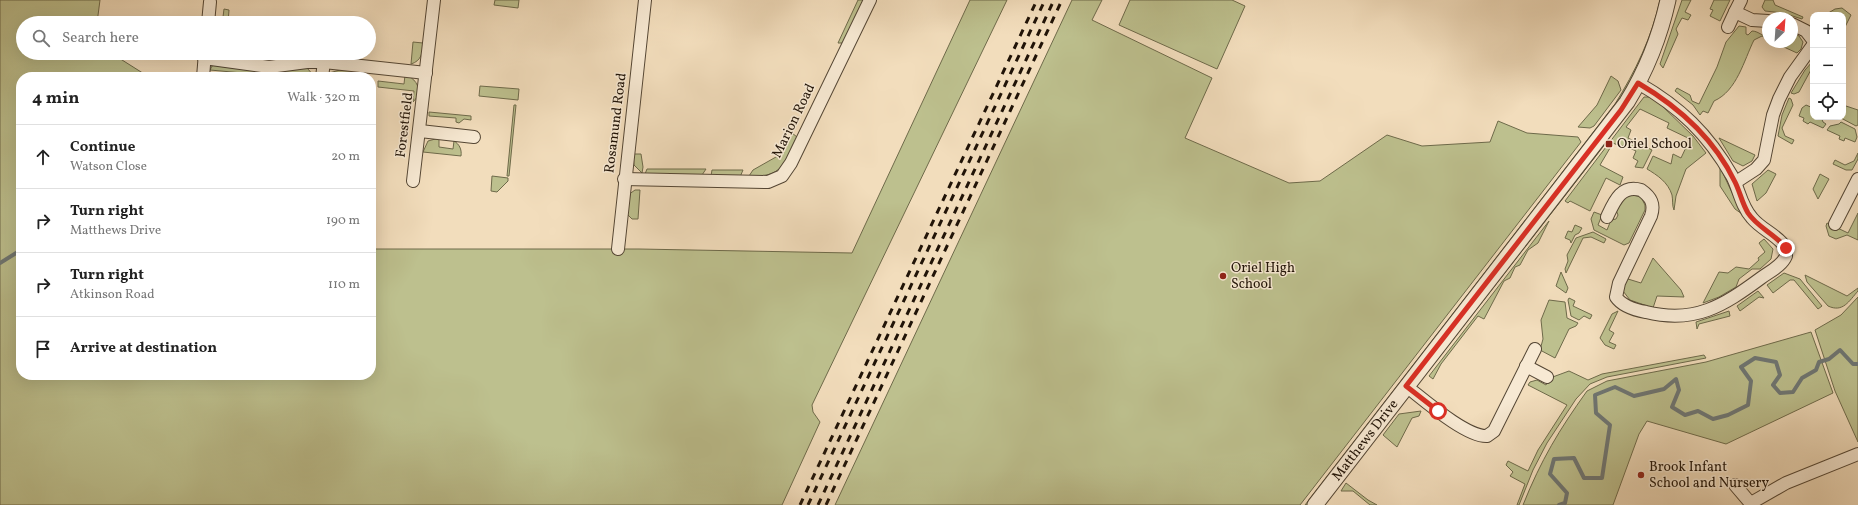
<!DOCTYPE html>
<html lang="en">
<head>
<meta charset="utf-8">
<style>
  body { margin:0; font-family:Vollkorn,serif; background:#f6f6f6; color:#222 }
  .controls { position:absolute; right:12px; top:12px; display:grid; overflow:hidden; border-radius:8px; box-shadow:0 4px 16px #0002 }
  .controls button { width:36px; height:36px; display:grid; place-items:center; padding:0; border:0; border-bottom:1px solid #e0e0e0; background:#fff; color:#222; font:20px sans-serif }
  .compass { position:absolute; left:1762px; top:12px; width:36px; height:36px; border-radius:50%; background:#fff; box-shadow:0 4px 16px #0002; rotate:25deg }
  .stop { position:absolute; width:12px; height:12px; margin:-9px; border:3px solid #d93025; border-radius:50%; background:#fff }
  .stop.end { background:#d93025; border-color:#fff; box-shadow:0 1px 4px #0008 }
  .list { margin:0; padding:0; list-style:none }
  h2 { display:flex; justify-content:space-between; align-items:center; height:52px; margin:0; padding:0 16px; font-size:17px }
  h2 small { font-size:13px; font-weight:400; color:#767676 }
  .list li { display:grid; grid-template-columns:26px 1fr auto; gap:12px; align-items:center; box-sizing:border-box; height:64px; padding:0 16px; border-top:1px solid #e0e0e0 }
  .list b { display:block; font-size:15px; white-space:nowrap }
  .list p { margin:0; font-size:13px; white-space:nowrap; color:#767676 }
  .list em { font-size:13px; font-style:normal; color:#767676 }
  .icon { flex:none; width:22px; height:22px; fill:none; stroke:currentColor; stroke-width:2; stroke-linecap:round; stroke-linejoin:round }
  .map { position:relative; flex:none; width:1858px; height:505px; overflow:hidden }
  .search { position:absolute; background:#fff; box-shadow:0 4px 16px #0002; left:16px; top:16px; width:360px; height:44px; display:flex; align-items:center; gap:10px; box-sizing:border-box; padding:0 14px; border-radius:22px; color:#767676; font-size:15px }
  .panel { position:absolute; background:#fff; box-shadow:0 4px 16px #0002; left:16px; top:72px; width:360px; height:308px; border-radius:16px }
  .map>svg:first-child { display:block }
  .green { fill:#bdc08e; stroke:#6e6a4a }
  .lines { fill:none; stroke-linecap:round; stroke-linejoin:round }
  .stream { stroke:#6e7674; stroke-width:4 }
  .minor-casing { stroke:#544634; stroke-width:14 }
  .tertiary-casing { stroke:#544634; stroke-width:17 }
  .minor { stroke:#f7e9d3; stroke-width:12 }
  .tertiary { stroke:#f7e9d3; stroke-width:15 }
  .rail { stroke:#201307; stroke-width:3; stroke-dasharray:7 7; stroke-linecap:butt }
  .route { stroke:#d93025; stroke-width:5 }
  .poi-dot { fill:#8f2418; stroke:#f7e9d3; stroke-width:1.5 }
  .labels { text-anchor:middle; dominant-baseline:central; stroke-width:3; stroke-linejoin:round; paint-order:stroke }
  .street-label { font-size:14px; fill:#201307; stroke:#f7e9d3 }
  .poi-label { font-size:14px; fill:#201307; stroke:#f7e9d3; text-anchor:start }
</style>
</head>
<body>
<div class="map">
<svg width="1858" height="505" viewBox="0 0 1858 505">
  <rect width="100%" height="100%" fill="#f2ddbc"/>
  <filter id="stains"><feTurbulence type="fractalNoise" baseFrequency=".005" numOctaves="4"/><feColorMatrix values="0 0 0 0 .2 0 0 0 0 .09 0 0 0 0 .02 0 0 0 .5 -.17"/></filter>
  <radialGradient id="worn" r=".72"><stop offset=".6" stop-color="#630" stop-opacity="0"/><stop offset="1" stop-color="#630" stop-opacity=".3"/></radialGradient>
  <g class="green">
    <polygon points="0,0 100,0 97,23 23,23 23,53 111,53 149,77 21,77 21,375 371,375 371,249 639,249 852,253 970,0 1007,0 812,405 813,412 820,422 782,505 0,505"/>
    <polygon points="495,0 519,0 518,8 494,5"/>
    <polygon points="858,0 864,0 844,43 838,43"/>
    <polygon points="1072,0 1102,0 1092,20 1212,78 1185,138 1289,183 1320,181 1387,135 1422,146 1490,142 1498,121 1527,133 1578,137 1581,142 1300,505 835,505"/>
    <polygon points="1130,0 1232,0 1245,6 1217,69 1119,25"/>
    <path d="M 1660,0 L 1663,0 L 1650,42 L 1626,91 L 1307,505 L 1305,505 L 1615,104 C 1635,72 1652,37 1660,0 Z"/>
    <polygon points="1682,0 1691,0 1685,12 1691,15 1688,20 1682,18 1676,29 1678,34 1663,68 1660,64"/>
    <polygon points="1714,0 1730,0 1720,21 1710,16 1713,10 1710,9"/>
    <polygon points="1765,0 1773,0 1775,5 1803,17 1802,19 1783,13 1765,11 1762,7"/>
    <polygon points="1842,8 1851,15 1843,31 1843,15 1825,15 1835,9"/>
    <polygon points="224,9 229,10 228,23 214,23 223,17"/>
    <path d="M 1739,26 L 1746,27 L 1746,34 L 1748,35 L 1752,31 C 1758,31 1762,36 1768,37 L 1768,39 L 1762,36 L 1754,40 C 1744,60 1737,91 1714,101 L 1708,113 L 1703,111 L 1700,115 L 1693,105 L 1675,91 L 1677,88 L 1690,95 L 1692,101 L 1699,104 L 1717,67 L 1726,42 Z"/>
    <polygon points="1796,34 1799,36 1803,42 1801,49 1797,53 1773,42 1792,42 1792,35"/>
    <path d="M 413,42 L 423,43 C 423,53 421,61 411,64 Z"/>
    <polygon points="272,53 298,53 298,56 272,60"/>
    <polygon points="1813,61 1813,66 1799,92 1794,94 1791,93 1805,70"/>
    <polygon points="215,65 264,70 264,75 210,70 212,66"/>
    <polygon points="307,68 315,77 300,77 300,75 270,72"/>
    <polygon points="340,70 354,70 353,77 326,77 329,73"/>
    <path d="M 405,75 C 415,78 419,85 419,95 L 413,102 L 414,91 L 378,87 L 378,81 L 404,84 Z"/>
    <polygon points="1611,76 1618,81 1621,90 1594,126 1590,128 1578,127 1597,105"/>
    <polygon points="480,86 519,89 518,100 479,96"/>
    <path d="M 1644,97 L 1650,97 L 1657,101 L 1693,136 L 1706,153 L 1686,169 L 1676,196 L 1674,210 C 1672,206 1673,200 1672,195 C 1668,182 1657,175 1647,169 L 1653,156 L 1671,164 L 1673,154 L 1681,158 L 1690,139 L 1667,128 L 1669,123 L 1640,109 L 1626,127 L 1631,130 L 1628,138 L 1652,150 L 1643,168 L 1635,167 L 1638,161 L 1633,158 L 1636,151 L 1623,145 L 1622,147 L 1613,143 L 1600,165 L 1623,177 L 1620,185 L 1606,178 L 1590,211 L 1570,201 L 1568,203 L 1565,201 Z"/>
    <polygon points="1789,98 1791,99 1793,105 1782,128 1785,136 1794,140 1792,144 1778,136 1782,115"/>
    <polygon points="514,105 516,105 509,176 507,176"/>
    <polygon points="1806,105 1813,108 1813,117 1821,117 1823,122 1826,124 1823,128 1810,122 1808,124 1803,121 1804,118 1799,116 1802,108"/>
    <polygon points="1843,105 1858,110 1858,125 1856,126 1841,118 1843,117"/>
    <polygon points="429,112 471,116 471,120 464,119 459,123 456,122 456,118 429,116"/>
    <polygon points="1841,122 1855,129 1857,137 1855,142 1845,138 1844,141 1839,139 1840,136 1827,130 1830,126 1839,124"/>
    <path d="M 792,133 L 797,137 C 784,163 783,178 749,176 L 753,170 L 783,153 Z"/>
    <path d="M 439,138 L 439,147 L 453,149 L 454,141 C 459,144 462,149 461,156 L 423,152 L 428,141 Z"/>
    <polygon points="1719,138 1755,155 1752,161 1743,166 1733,161"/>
    <polygon points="1603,142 1606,143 1426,374 1424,373"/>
    <polygon points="1858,153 1858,159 1852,170 1846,170 1833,164 1835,160 1845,165 1854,161"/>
    <polygon points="633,154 641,154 643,167 642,173 634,165"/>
    <polygon points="1720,167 1742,214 1735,209 1720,186"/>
    <polygon points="647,169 706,169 702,175 645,174"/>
    <polygon points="712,170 743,170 740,177 711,176"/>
    <polygon points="1768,170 1776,174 1766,193 1757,201 1752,184"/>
    <polygon points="1820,174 1829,179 1818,199 1813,189"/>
    <polygon points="492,176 508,178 508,181 497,192 491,191"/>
    <polygon points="635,190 640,190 638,219 632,219 626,213 628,195"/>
    <polygon points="1629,194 1641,197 1645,205 1645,210 1629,243 1624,245 1594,230 1591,219 1594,212 1602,215 1598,225 1607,230 1611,220 1616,219 1618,215 1616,210 1621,200"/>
    <polygon points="1858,213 1858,240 1847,235 1836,239 1829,236 1826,226 1827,223 1848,233"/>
    <polygon points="1549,221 1538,243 1528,250 1520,265 1515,267 1510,278 1504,281 1484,319 1478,316 1441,364 1433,379 1429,376"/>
    <polygon points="1575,225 1582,228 1579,233 1575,235 1571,243 1570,240 1565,238 1568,231 1572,232"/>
    <polygon points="1593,232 1606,239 1604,243 1591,237 1583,238 1566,273 1565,269 1568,261 1567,255 1576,238"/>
    <polygon points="1764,239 1773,249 1771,259 1760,269 1752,269 1739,279 1736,287 1719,297 1703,303 1719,272 1728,273 1736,267 1749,269 1759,260 1758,258 1765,252 1759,243"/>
    <polygon points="1653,258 1681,290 1684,297 1657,296 1653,308 1630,300 1623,291 1625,282 1628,279 1641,283"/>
    <polygon points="1561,272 1568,288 1566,293 1556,286"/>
    <polygon points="1784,273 1800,279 1822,306 1818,309 1794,280 1790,280 1773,293 1767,285"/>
    <path d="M 1805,275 L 1847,296 L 1858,288 L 1858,291 C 1849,301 1843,313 1828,306 L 1807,282 Z"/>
    <polygon points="1758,291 1764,298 1759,297 1740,311 1737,306"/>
    <polygon points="1858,297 1858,442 1835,391 1815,330 1841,315"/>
    <polygon points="1569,298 1575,301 1573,306 1592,315 1590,319 1584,316 1579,320 1571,316 1568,300"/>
    <polygon points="1549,300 1565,302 1567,318 1578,323 1576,326 1569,329 1555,358 1540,350 1543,339 1541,320"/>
    <polygon points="1618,311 1609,330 1614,333 1609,342 1616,345 1614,349 1605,345 1600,338 1612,314"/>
    <polygon points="1729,311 1730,316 1699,324 1697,329 1696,322"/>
    <path d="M 1811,332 L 1833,393 L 1726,444 L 1647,421 L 1639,434 L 1613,505 L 1523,505 C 1541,460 1559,430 1587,391 L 1607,381 L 1706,362 Z"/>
    <polygon points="1704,355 1706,358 1607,377 1590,384 1576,399 1547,443 1533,470 1519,505 1517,505 1525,484 1510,476 1513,472 1506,465 1508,461 1528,471 1538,450 1567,405 1528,385 1530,382 1537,380 1546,385 1550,378 1569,371 1588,380 1602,374"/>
    <polygon points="1421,411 1419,416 1412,418 1397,447 1383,435 1399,414"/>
    <polygon points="1346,483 1368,500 1377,505 1370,505 1353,491 1341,491"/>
  </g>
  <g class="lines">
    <g class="stream">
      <polyline points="0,263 21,250"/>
      <polyline points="1559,505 1565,503 1567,493 1550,474 1554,459 1574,458 1584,478 1602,478 1610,425 1596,413 1595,395 1615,387 1634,396 1664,389 1676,379 1679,390 1672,407 1685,415 1698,411 1713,419 1728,415 1748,405 1751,381 1741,367 1755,358 1776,362 1780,375 1773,385 1780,393 1793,392 1802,378 1816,370 1819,362 1829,359 1840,350 1853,364 1858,364"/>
    </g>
    <defs>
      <g id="minor">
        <polyline points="1741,0 1735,12 1752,20 1768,21"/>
        <polyline points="208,23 210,2"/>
        <polyline points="1792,24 1806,31 1813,40"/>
        <polyline points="1728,27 1735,12"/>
        <polyline points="204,58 269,67 307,62 324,62 426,73"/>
        <polyline points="203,77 205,53"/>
        <polyline points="322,77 324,62"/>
        <polyline points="420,131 474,137"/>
        <polyline points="624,179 768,182 782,176 791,163 870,0"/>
        <polyline points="413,181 434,0"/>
        <polyline points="1736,182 1756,169 1764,160 1773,115 1779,99 1790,77 1813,45"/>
        <path d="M 1607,217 C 1614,202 1621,184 1641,190 C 1651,197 1655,204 1651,216 L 1619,283 L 1616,297 C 1622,306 1635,310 1646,312 C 1695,324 1723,306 1761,278 C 1769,272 1782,266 1786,256 L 1786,248 L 1782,243 C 1773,233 1760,228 1752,218 C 1741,206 1739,189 1732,176 C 1708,134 1680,107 1638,83"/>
        <polyline points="1835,224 1858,179"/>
        <polyline points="618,249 645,0"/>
        <polyline points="1526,366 1547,377"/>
        <path d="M 1406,386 C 1423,399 1466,437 1487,436 L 1494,431 L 1535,349"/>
        <polyline points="1735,485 1752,505"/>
        <polyline points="1751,503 1786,483 1858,454"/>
      </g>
      <g id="tertiary">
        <path id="s1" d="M 1315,505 L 1627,102 C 1646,71 1660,36 1668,0"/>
      </g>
    </defs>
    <use href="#minor" class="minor-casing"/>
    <use href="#tertiary" class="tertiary-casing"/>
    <use href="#minor" class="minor"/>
    <use href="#tertiary" class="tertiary"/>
    <g class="rail">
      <polyline points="800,505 1037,0"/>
      <polyline points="808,505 1045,0"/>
      <polyline points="818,505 1054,0"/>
      <polyline points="826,505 1062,0"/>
    </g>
  </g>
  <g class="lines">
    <path class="route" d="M 1438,411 L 1406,386 L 1621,110 L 1638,83 C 1679,107 1714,138 1735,182 C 1740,192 1742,203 1748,213 C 1757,227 1775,234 1786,248"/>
  </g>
  <g class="poi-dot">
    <rect x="1605" y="140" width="8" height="8" rx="2"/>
    <circle cx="1223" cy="276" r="4"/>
    <circle cx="1641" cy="475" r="4"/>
  </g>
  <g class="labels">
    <g class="street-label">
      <text transform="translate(794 121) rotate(-64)">Marion Road</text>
      <text transform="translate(616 123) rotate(-83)">Rosamund Road</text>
      <text transform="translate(405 125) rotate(-83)">Forestfield</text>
      <text stroke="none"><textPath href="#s1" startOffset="82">Matthews Drive</textPath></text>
    </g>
    <g class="poi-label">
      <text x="1617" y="144">Oriel School</text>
      <text x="1231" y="268">Oriel High<tspan x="1231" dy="16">School</tspan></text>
      <text x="1649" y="467">Brook Infant<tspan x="1649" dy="16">School and Nursery</tspan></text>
    </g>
  </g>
  <rect width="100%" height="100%" filter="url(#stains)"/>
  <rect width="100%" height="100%" fill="url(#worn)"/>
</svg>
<div class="controls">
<button>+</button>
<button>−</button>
<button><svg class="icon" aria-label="locate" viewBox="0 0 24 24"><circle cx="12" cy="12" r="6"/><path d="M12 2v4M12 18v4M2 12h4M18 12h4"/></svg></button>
</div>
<svg class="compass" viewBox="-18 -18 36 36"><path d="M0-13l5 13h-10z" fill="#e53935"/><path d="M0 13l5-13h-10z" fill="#767676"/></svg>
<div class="stop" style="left:1438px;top:411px"></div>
<div class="stop end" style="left:1786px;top:248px"></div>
<div class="search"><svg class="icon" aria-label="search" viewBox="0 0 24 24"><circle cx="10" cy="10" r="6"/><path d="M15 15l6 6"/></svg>Search here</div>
<section class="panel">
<h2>4 min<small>Walk · 320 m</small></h2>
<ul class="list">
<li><svg class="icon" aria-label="ahead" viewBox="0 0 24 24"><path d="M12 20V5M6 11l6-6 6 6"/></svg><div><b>Continue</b><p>Watson Close</p></div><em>20 m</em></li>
<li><svg class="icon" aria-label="right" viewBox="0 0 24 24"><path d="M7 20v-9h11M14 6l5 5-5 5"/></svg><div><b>Turn right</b><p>Matthews Drive</p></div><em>190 m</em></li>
<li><svg class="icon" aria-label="right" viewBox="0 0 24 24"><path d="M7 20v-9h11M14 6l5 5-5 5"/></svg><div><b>Turn right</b><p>Atkinson Road</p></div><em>110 m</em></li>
<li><svg class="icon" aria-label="arrive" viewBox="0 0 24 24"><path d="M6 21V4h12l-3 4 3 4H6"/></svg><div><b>Arrive at destination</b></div></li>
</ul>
</section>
</div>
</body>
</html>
